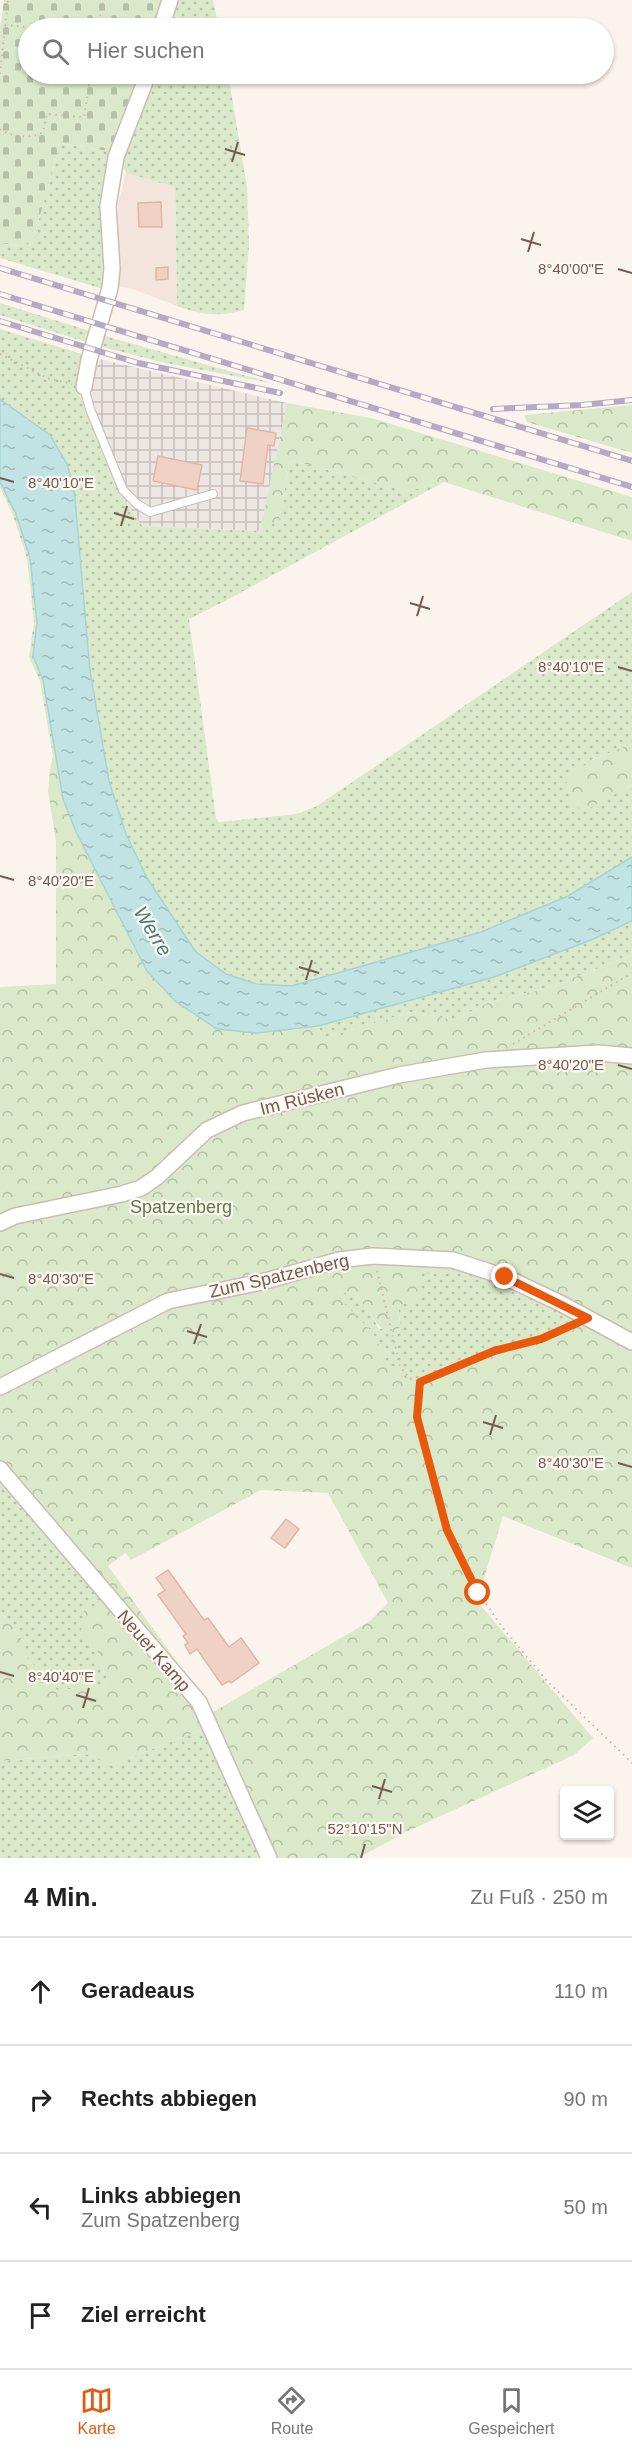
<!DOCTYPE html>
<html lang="de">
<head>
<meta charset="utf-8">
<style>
  body { margin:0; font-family:Helvetica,sans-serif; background:#f2f2f2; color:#222 }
  .controls { position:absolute; right:18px; bottom:18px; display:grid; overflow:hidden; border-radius:6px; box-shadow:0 2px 4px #0004 }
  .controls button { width:54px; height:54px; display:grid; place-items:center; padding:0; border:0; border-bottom:2px solid #e0e0e0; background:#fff; color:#222; font:30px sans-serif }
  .stop { position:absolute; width:18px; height:18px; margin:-14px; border:4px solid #ea580c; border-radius:50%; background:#fff }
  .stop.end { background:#ea580c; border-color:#fff; box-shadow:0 2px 6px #0008 }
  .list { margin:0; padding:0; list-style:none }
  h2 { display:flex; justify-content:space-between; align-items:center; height:78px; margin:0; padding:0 24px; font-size:26px }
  h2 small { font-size:20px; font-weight:400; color:#767676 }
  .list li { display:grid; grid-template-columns:39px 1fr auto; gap:18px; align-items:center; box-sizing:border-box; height:108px; padding:0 24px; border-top:2px solid #e0e0e0 }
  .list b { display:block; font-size:22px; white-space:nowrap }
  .list p { margin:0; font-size:20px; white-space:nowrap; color:#767676 }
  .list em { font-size:20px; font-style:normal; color:#767676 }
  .icon { flex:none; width:33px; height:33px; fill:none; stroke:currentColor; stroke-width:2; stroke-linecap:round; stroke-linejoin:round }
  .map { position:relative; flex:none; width:632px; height:1858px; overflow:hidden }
  .search { position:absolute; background:#fff; box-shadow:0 2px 4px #0004; left:18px; right:18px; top:18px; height:66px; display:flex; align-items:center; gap:15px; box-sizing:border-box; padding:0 21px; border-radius:33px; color:#767676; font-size:22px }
  .sheet { height:510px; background:#fff }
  nav { display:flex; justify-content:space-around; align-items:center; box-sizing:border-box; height:84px; border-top:2px solid #e0e0e0; background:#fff; font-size:16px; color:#767676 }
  nav a { display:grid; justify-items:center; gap:3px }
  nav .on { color:#ea580c }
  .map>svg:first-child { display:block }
  .residential { fill:#f3e5db }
  .industrial { fill:url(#industrial-grid) }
  .grass { fill:url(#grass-dots) }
  .forest { fill:url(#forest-crowns); fill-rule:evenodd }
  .cemetery { fill:url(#cemetery-stones) }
  .water { fill:url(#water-ripples); stroke:#a8d3d5; stroke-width:1.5 }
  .building { fill:#efd2c5; stroke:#e0b7a7; stroke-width:1.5 }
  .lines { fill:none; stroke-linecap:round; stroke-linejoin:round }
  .lane-casing { stroke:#cdbcb2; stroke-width:10 }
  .street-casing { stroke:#cdbcb2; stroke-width:18 }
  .path { stroke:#d4b5a8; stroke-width:2; stroke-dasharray:1.5 4.5; stroke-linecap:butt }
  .lane { stroke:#fff; stroke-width:8 }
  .street { stroke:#fff; stroke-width:15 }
  .rail-casing { stroke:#b6a9c6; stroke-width:6 }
  .rail { stroke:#fef8f2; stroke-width:4; stroke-dasharray:11; stroke-linecap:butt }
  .route { stroke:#ea580c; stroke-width:8 }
  .ticks { fill:none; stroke:#765a50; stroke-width:2 }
  .labels { text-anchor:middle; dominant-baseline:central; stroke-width:4.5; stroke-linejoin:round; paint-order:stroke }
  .street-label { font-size:18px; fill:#765a50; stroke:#fef8f2 }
  .park-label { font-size:18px; fill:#5c7a48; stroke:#fef8f2 }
  .water-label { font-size:20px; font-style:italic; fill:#477b7f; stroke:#fef8f2 }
  .ticks-label { font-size:15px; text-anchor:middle; fill:#765a50; stroke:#fef8f2; stroke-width:4.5; stroke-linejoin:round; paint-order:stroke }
</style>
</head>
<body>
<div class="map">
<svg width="632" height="1858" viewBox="0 0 632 1858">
  <defs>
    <pattern id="industrial-grid" width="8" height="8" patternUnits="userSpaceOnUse" patternTransform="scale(1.5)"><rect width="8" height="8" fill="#ede7e4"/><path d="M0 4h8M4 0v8" fill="none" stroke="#c5bebb"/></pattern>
    <pattern id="grass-dots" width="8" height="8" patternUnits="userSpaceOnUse" patternTransform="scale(1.5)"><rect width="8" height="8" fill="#dae9ca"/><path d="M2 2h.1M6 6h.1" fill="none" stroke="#b5c0a6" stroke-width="1.8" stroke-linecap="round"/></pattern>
    <pattern id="forest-crowns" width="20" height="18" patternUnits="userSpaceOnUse" patternTransform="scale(1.5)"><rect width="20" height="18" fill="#dae9ca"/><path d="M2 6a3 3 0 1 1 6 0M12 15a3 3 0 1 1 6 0" fill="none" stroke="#b5c0a6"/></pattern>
    <pattern id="cemetery-stones" width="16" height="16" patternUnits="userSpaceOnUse" patternTransform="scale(1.5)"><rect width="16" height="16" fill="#dae9ca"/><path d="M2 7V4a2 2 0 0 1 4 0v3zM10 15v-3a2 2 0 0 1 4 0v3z" fill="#b5c0a6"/></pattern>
    <pattern id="water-ripples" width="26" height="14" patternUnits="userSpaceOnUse" patternTransform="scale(1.5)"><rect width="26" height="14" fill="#c1e3e4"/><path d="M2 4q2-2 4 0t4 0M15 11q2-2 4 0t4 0" fill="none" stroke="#a1bbbb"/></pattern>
  </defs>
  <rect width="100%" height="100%" fill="#fbf4ec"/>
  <polygon class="residential" points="126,173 175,187 177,306 130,288 118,287 118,204"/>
  <polygon class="industrial" points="100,359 287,403 260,531 142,526 120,493 79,394"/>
  <g class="grass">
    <polygon points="173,0 213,0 219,28 165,28"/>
    <path d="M 152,74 L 228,74 L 247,187 L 249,245 L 244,310 C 220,317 201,315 177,306 L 175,187 L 126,173 L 119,156 Z"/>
    <polygon points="60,143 114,152 107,266 103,289 0,258 0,243 19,246 33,241"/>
    <polygon points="0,303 93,332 89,343 0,315"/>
    <polygon points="0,329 85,355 79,394 120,493 142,526 260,531 279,520 290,460 407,491 444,482 227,600 189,619 216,818 219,822 297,814 317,806 632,592 632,744 591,760 624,789 632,785 632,857 568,896 481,932 359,967 291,986 257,984 226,974 195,951 147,878 126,834 109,781 90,671 74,488 67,464 7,403 0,399"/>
    <polygon points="104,335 112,338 276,384 161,362 103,347 101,347"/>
    <polygon points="0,482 16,514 30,558 37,622 33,656 43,680 57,763 50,769 53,756 40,681 29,657 34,622 27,558 13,515 0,487"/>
    <polygon points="632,921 632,955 550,987 488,1003 454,1020 412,1012 323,1038 318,1026 494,977 591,940"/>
    <path d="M 454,1256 L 597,1319 L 540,1341 L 513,1347 L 423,1384 L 406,1380 L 399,1369 L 388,1365 L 373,1333 L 338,1298 L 340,1292 C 363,1295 369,1311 379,1329 L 400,1327 L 398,1304 L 422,1273 Z"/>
    <polygon points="0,1478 103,1603 97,1658 107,1676 105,1684 58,1691 25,1656 25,1643 0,1611"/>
    <polygon points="206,1728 273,1858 0,1858 0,1761 86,1754 111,1765"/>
  </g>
  <g class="forest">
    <polygon points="287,403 371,418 632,497 632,541 444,482 407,491 290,460 279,520 260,531"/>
    <polygon points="632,405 632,453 527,422 524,415"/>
    <path d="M 632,744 L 632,785 L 586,810 L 573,806 L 565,785 C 579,761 607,754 632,744 Z"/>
    <path d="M 57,763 L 63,799 L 147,971 L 293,1030 L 318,1026 L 323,1038 L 412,1012 L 454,1020 L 488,1003 L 550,987 L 632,955 L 632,1568 L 503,1516 L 477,1601 L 593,1738 L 574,1755 L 406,1832 L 358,1858 L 273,1858 L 206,1728 L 111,1765 L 86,1754 L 0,1761 L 0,1611 L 25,1643 L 25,1656 L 58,1691 L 105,1684 L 107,1676 L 97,1658 L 98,1648 L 81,1631 L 84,1610 L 103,1603 L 0,1478 L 0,987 L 56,984 L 56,842 L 48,791 L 50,769 ZM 454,1257 L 596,1319 L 540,1341 L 513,1347 L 423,1384 L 406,1380 L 399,1369 L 388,1364 L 373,1333 L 339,1298 L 340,1292 C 370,1296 368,1322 391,1336 L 400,1327 L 398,1305 C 422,1301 421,1295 422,1273 L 449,1274 ZM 261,1490 L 328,1493 L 388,1603 L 370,1621 L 213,1712 L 108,1566 L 125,1553 L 131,1560 Z"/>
  </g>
  <polygon class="cemetery" points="4,0 164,0 155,28 28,28 28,74 140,74 114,152 60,143 33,241 19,246 0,243 0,29"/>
  <polygon class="water" points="0,399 50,435 67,464 74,488 90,671 109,781 126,834 147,878 195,951 226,974 257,984 291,986 359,967 481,932 568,896 632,857 632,921 591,940 494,977 318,1026 257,1033 217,1029 175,1001 147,971 77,834 63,799 43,680 33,656 37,622 30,558 16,514 0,482"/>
  <g class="building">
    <polygon points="161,202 162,227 139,227 138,203"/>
    <polygon points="168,267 168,279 156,280 156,268"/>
    <polygon points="247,428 276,433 274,446 268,445 263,484 240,481"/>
    <polygon points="158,456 202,465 197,490 153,481"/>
    <polygon points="286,1519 299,1529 285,1548 271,1538"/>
    <polygon points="168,1570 204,1620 208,1618 229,1647 241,1638 259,1663 231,1683 229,1681 222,1685 197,1649 190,1654 185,1645 188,1643 183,1636 186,1634 158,1595 165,1590 156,1578"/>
  </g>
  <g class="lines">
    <defs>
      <polyline id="lane" points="84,387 90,409 123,490 137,504 150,512 213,494"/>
      <g id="street">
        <polyline points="161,28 170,0"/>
        <polyline points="84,387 89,360 110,288 112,269 108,206 116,157 148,74"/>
        <polyline points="0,1223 15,1216 122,1194 141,1188 157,1177 207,1130 243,1113 399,1075 486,1060 598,1053 632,1056"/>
        <polyline points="0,1387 168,1301 262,1282 339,1260 373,1256 453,1260 505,1277 560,1303 632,1342"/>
        <polyline points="0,1469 199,1702 269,1858"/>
      </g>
    </defs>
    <use href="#lane" class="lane-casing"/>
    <use href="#street" class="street-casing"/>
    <g class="path">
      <polyline points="5,25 37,28"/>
      <polyline points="98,28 103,0"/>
      <polyline points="0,74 8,0"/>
      <path d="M 0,129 C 9,137 33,139 43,132 L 47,114 L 84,117 L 91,74"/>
      <polyline points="0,354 47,378 72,384"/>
      <polyline points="513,1044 632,973"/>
      <polyline points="377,1271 400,1366 409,1378 420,1382 417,1417 447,1530 479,1593 502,1627 547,1681 632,1763"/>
      <polyline points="420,1382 494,1351 541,1339 571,1325"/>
    </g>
    <use href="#lane" class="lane"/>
    <use href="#street" class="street"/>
    <defs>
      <g id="rail">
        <polyline points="0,268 632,461"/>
        <polyline points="0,294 632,487"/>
        <polyline points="0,321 138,363 280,393"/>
        <polyline points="493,409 582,405 632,400"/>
      </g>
    </defs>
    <use href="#rail" class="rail-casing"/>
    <use href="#rail" class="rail"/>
  </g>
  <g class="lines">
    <polyline class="route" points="478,1593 447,1530 417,1417 420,1382 494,1351 541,1339 588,1318 505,1277"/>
  </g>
  <path class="ticks" d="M 225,149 L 245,155M 232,162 L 238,142M 521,239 L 541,245M 528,252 L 534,232M 618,269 L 632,273M 0,478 L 14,482M 114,513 L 134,519M 121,526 L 127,506M 410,603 L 430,609M 417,616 L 423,596M 618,667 L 632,671M 0,876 L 14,880M 299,967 L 319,973M 306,980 L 312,960M 618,1065 L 632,1069M 0,1274 L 14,1278M 187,1331 L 207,1337M 194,1344 L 201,1324M 483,1422 L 503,1428M 490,1435 L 496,1415M 618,1463 L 632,1467M 0,1672 L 14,1676M 76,1695 L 96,1701M 83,1708 L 89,1688M 372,1786 L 392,1792M 379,1799 L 385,1779M 361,1858 L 365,1844"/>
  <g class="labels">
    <g class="street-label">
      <text transform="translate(302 1099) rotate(-14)">Im Rüsken</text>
      <text transform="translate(279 1276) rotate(-13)">Zum Spatzenberg</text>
      <text transform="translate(154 1651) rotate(49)">Neuer Kamp</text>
    </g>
    <g class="park-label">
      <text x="181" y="1207">Spatzenberg</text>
    </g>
    <g class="water-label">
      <text transform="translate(153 931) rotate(59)">Werre</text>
    </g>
  </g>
  <g class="ticks-label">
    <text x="571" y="274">8°40'00"E</text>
    <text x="61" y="488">8°40'10"E</text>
    <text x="571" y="672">8°40'10"E</text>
    <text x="61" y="886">8°40'20"E</text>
    <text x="571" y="1070">8°40'20"E</text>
    <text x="61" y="1284">8°40'30"E</text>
    <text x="571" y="1468">8°40'30"E</text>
    <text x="61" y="1682">8°40'40"E</text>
    <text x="365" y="1834">52°10'15"N</text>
  </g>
</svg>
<div class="controls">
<button><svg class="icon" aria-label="layers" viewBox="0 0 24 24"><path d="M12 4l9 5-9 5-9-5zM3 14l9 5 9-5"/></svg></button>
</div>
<div class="stop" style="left:478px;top:1593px"></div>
<div class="stop end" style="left:505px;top:1277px"></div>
<div class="search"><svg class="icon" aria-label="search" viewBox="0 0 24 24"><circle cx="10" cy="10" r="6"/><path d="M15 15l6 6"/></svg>Hier suchen</div>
</div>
<section class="sheet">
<h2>4 Min.<small>Zu Fuß · 250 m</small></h2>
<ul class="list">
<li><svg class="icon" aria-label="ahead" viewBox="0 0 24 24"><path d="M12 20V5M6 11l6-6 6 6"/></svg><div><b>Geradeaus</b></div><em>110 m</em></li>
<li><svg class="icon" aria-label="right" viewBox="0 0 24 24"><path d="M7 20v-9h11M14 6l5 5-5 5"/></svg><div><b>Rechts abbiegen</b></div><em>90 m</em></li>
<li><svg class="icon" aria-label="left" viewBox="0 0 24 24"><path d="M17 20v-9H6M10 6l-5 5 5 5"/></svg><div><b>Links abbiegen</b><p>Zum Spatzenberg</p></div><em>50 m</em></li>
<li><svg class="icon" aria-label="arrive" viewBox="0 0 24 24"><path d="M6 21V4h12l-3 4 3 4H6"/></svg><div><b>Ziel erreicht</b></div></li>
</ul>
</section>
<nav>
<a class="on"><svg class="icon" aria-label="map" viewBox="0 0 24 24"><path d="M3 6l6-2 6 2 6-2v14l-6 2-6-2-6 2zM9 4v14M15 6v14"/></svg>Karte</a>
<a><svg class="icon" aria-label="directions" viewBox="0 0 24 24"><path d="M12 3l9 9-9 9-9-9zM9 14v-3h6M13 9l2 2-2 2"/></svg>Route</a>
<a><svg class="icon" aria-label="saved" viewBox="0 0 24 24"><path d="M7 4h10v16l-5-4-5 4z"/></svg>Gespeichert</a>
</nav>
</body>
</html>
